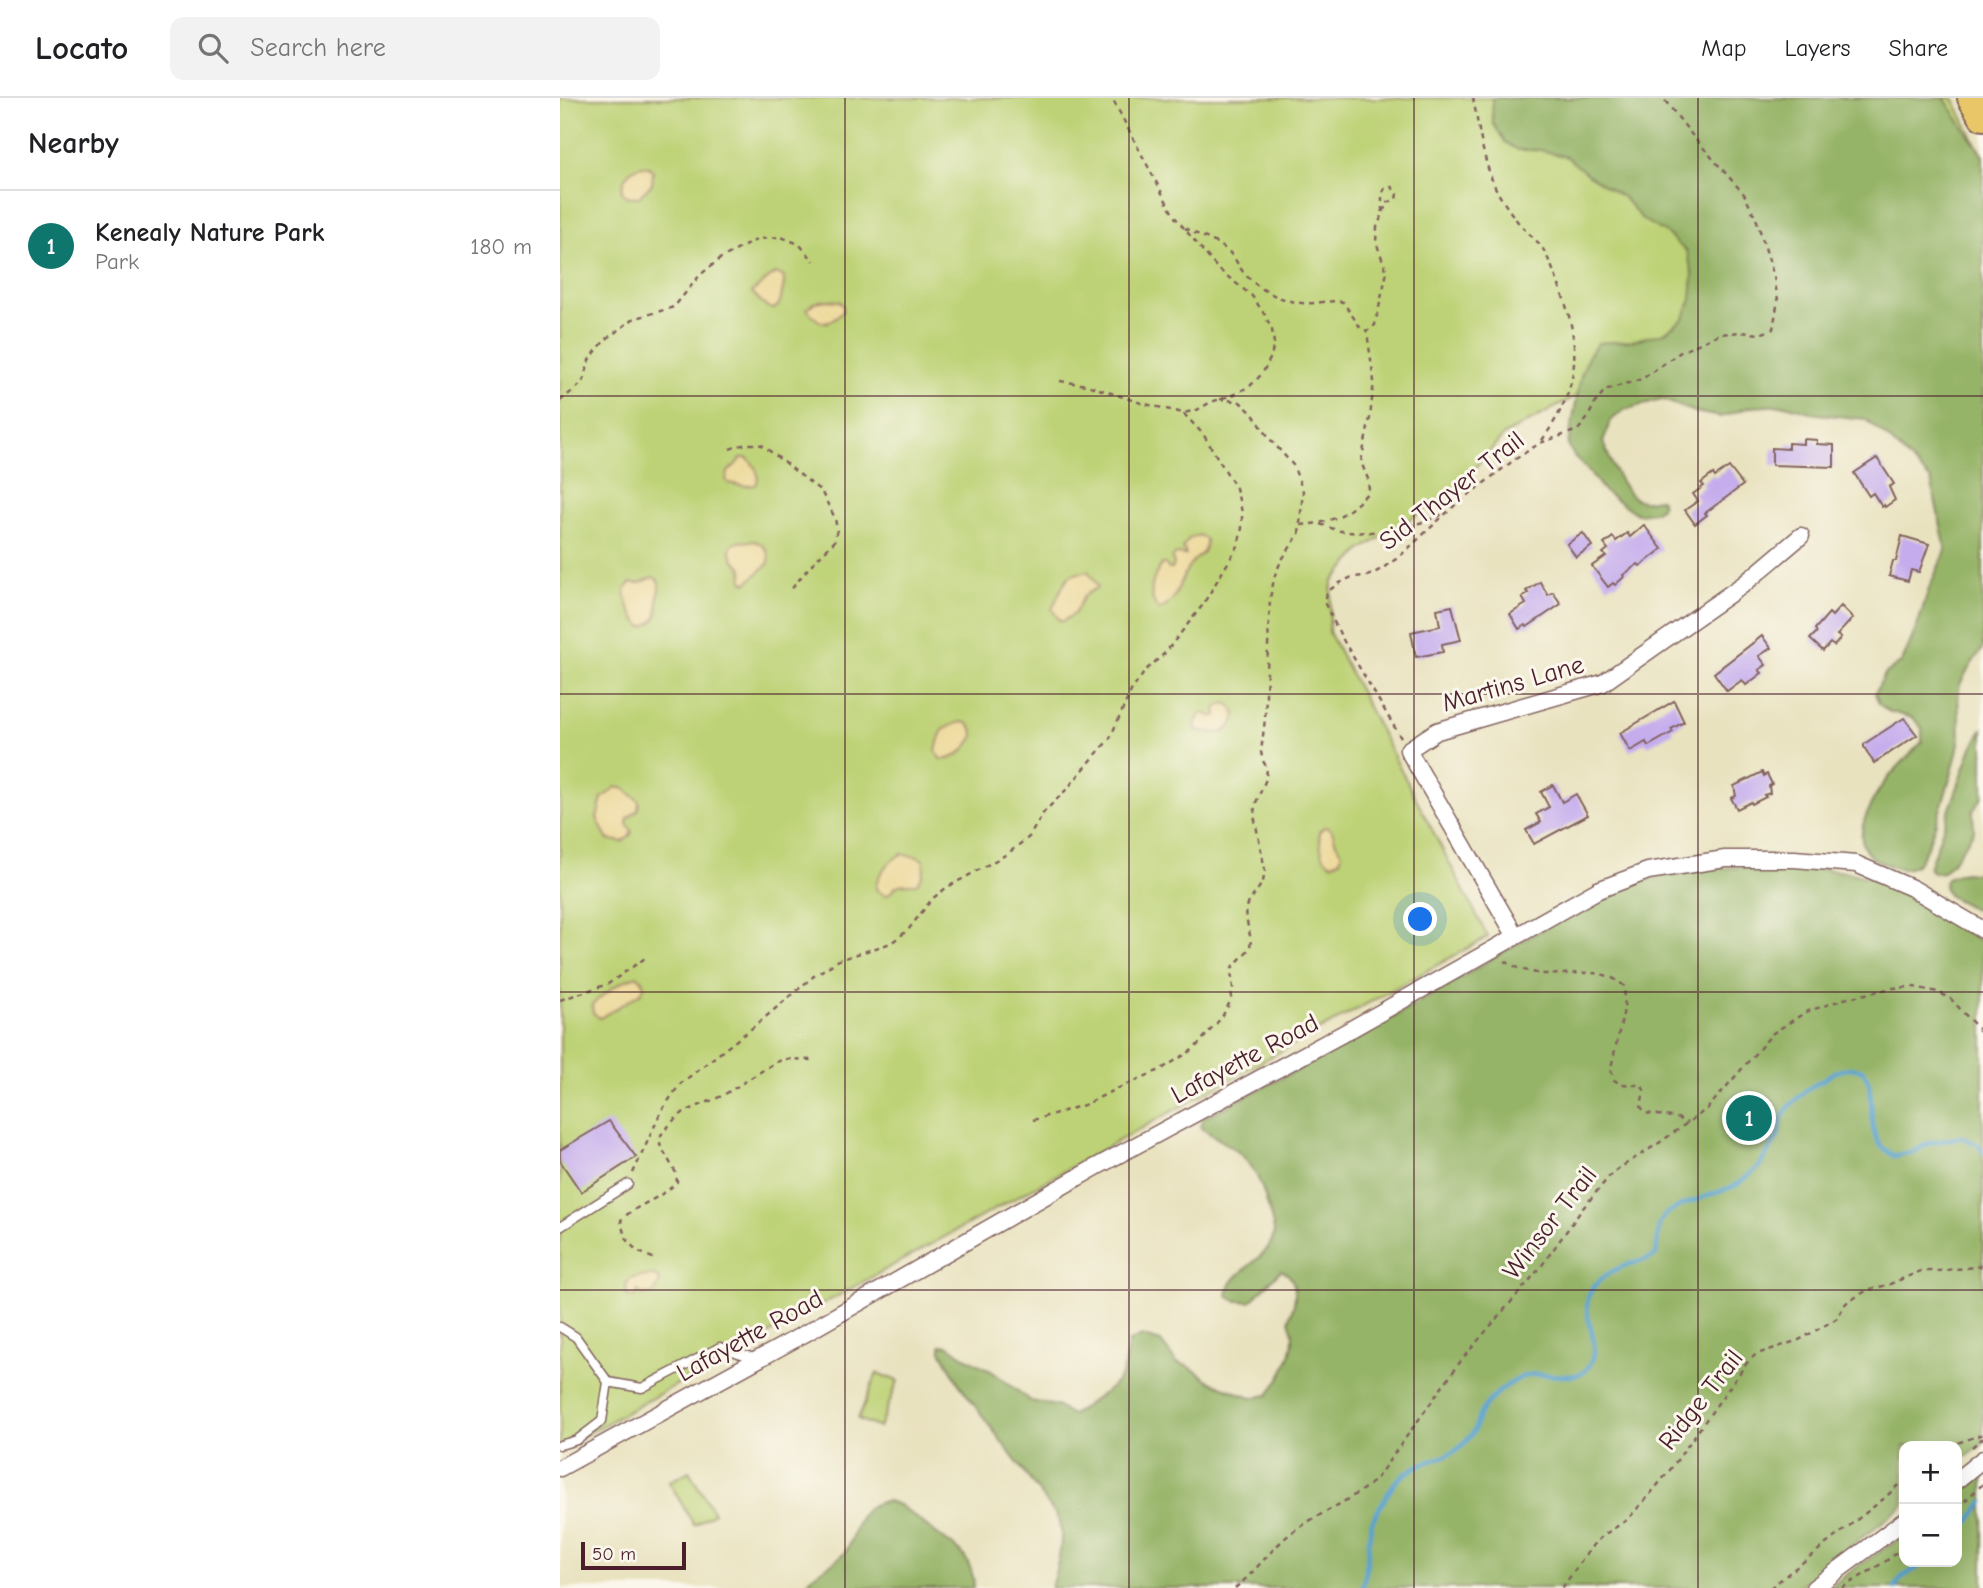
<!DOCTYPE html>
<html lang="en">
<head>
<meta charset="utf-8">
<style>
  body { margin:0; font-family:"Comic Neue",sans-serif; background:#f2f2f2; color:#202124 }
  .controls { position:absolute; right:21px; bottom:21px; display:grid; overflow:hidden; border-radius:14px; box-shadow:0 7px 28px #0002 }
  .controls button { width:63px; height:63px; display:grid; place-items:center; padding:0; border:0; border-bottom:2px solid #e0e0e0; background:#fff; color:#202124; font:35px sans-serif }
  .scale { position:absolute; left:21px; bottom:18px; width:105px; box-sizing:border-box; padding-left:7px; border:4px solid #4a1f2b; border-top:0; font-size:19px; line-height:24px; white-space:nowrap; color:#4a1f2b; -webkit-text-stroke:5px #fbf7ec; paint-order:stroke }
  .you { position:absolute; left:861px; top:822px; width:24px; height:24px; margin:-18px; border:5px solid #fff; border-radius:50%; background:#1a73e8; box-shadow:0 0 0 10px #1a73e833 }
  .badge { display:grid; place-items:center; width:46px; height:46px; border-radius:50%; background:#0f766e; color:#fff; font-size:23px; font-weight:700 }
  .pin { position:absolute; translate:-50% -50%; border:4px solid #fff; box-shadow:0 2px 7px #0006 }
  .list { margin:0; padding:0; list-style:none }
  h2 { display:flex; justify-content:space-between; align-items:center; height:91px; margin:0; padding:0 28px; font-size:30px }
  h2 small { font-size:23px; font-weight:400; color:#757577 }
  .list li { display:grid; grid-template-columns:46px 1fr auto; gap:21px; align-items:center; box-sizing:border-box; height:112px; padding:0 28px; border-top:2px solid #e0e0e0 }
  .list b { display:block; font-size:26px; white-space:nowrap }
  .list p { margin:0; font-size:23px; white-space:nowrap; color:#757577 }
  .list em { font-size:23px; font-style:normal; color:#757577 }
  .icon { flex:none; width:38px; height:38px; fill:none; stroke:currentColor; stroke-width:2; stroke-linecap:round; stroke-linejoin:round }
  .map { position:relative; flex:none; width:1423px; height:1490px; overflow:hidden }
  header { display:flex; align-items:center; gap:42px; box-sizing:border-box; height:98px; padding:0 35px; background:#fff; border-bottom:2px solid #e0e0e0 }
  header strong { font-size:33px }
  nav { display:flex; gap:38px; margin-inline-start:auto; font-size:24px }
  .search { width:490px; height:63px; background:#f2f2f2; display:flex; align-items:center; gap:18px; box-sizing:border-box; padding:0 24px; border-radius:14px; color:#757577; font-size:26px }
  main { display:flex }
  aside { flex:1; background:#fff }
  .map>svg:first-child { display:block }
  .green { fill:#bdd276; stroke:#847850; stroke-width:2 }
  .forest { fill:#96b467; stroke:#706a49; stroke-width:2 }
  .sand { fill:#eeda9e; stroke:#9c7c64; stroke-width:2 }
  .lines { fill:none; stroke-linecap:round; stroke-linejoin:round }
  .stream { stroke:#57a1cf; stroke-width:4.5 }
  .building { fill:#c5aced }
  .service-casing { stroke:#82635f; stroke-width:11 }
  .minor-casing { stroke:#82635f; stroke-width:19 }
  .motorway-casing { stroke:#82635f; stroke-width:32 }
  .path { stroke:#82635f; stroke-width:2.5; stroke-dasharray:5 5; stroke-linecap:butt }
  .service { stroke:#fff; stroke-width:8 }
  .minor { stroke:#fff; stroke-width:16 }
  .motorway { stroke:#e9c769; stroke-width:28 }
  .grid { fill:none; stroke:#4a1f2b; stroke-width:2; stroke-opacity:0.55 }
  .labels { text-anchor:middle; dominant-baseline:central; stroke-width:6; stroke-linejoin:round; paint-order:stroke }
  .street-label { font-size:26px; fill:#4a1f2b; stroke:#fbf7ec }
</style>
</head>
<body>
<header>
<strong>Locato</strong>
<div class="search"><svg class="icon" aria-label="search" viewBox="0 0 24 24"><circle cx="10" cy="10" r="6"/><path d="M15 15l6 6"/></svg>Search here</div>
<nav><a>Map</a><a>Layers</a><a>Share</a></nav>
</header>
<main>
<aside>
<h2>Nearby<small></small></h2>
<ul class="list">
<li><span class="badge">1</span><div><b>Kenealy Nature Park</b><p>Park</p></div><em>180 m</em></li>
</ul>
</aside>
<div class="map">
<svg width="1423" height="1490" viewBox="0 0 1423 1490">
  <rect width="100%" height="100%" fill="#fbf7ec"/>
  <filter id="ink" filterUnits="userSpaceOnUse"><feTurbulence type="fractalNoise" baseFrequency=".0143" numOctaves="2"/><feDisplacementMap in="SourceGraphic" scale="14" xChannelSelector="R" yChannelSelector="G"/><feConvolveMatrix kernelMatrix="1 2 1 2 8 2 1 2 1" color-interpolation-filters="sRGB"/></filter>
  <filter id="wash" filterUnits="userSpaceOnUse"><feTurbulence type="fractalNoise" baseFrequency=".00686" numOctaves="4" result="noise"/><feDisplacementMap in="SourceGraphic" scale="28" xChannelSelector="R" yChannelSelector="G"/><feGaussianBlur stdDeviation="1.57" result="paint"/><feColorMatrix in="noise" values="0 0 0 0 0 0 0 0 0 0 0 0 0 0 0 0 0 1.4 0 .05"/><feComposite in="paint" operator="in"/></filter>
  <g filter="url(#wash)">
    <rect width="100%" height="100%" fill="#e9e2bf"/>
    <g class="green">
      <polygon points="0,0 1393,0 1423,60 1423,80 944,337 894,393 801,452 772,484 769,534 928,839 0,1351"/>
      <polygon points="317,1275 338,1283 319,1330 298,1321"/>
      <polygon points="129,1373 154,1415 134,1427 109,1384"/>
    </g>
    <g class="forest">
      <path d="M 932,0 L 1384,0 L 1423,58 L 1423,550 C 1415,561 1405,574 1400,587 C 1395,602 1402,627 1399,645 C 1395,666 1370,753 1357,766 C 1353,769 1347,771 1342,771 C 1333,770 1325,766 1317,762 C 1284,746 1313,698 1329,679 C 1339,667 1351,656 1362,644 L 1362,630 L 1353,620 L 1328,613 L 1319,606 L 1315,595 L 1325,576 L 1342,564 L 1358,526 L 1369,490 L 1386,452 L 1371,382 L 1328,340 L 1305,321 L 1258,316 L 1225,307 L 1190,309 L 1161,319 L 1135,314 L 1101,301 L 1064,312 L 1050,323 L 1043,344 C 1049,360 1064,401 1083,403 C 1088,404 1094,401 1100,401 L 1102,404 L 1101,409 L 1094,414 L 1077,416 L 1045,394 L 1026,370 L 1014,358 L 1008,347 L 1021,278 L 1028,259 L 1038,245 L 1070,243 L 1104,235 L 1124,220 L 1131,201 L 1133,178 L 1127,154 L 1106,135 L 1083,122 L 1064,100 L 1027,76 L 1007,59 L 981,52 L 958,52 L 945,44 L 933,25 Z"/>
      <polygon points="1423,631 1423,698 1413,713 1414,733 1396,760 1383,774 1374,775 1369,770 1412,649"/>
      <path d="M 1193,769 C 1230,770 1271,768 1306,779 C 1344,790 1390,822 1423,845 L 1423,1346 L 1397,1366 L 1397,1348 L 1344,1348 L 1344,1407 L 1237,1490 L 491,1490 C 497,1468 506,1442 498,1420 L 399,1286 L 381,1253 L 381,1247 L 389,1248 L 403,1258 L 433,1274 L 471,1303 L 496,1308 L 512,1317 L 552,1289 L 562,1277 L 569,1244 L 582,1238 L 601,1244 L 617,1265 L 628,1268 L 653,1285 L 691,1300 L 708,1297 C 720,1280 734,1258 733,1237 C 733,1231 729,1226 729,1221 C 730,1215 734,1210 734,1205 C 737,1192 734,1177 721,1172 L 690,1204 C 681,1203 673,1204 667,1197 C 671,1170 713,1162 714,1132 C 707,1105 701,1072 678,1054 C 667,1045 653,1038 641,1030 L 643,1020 L 790,945 L 1017,811 L 1050,799 L 1082,783 L 1139,771 Z"/>
      <polygon points="1404,774 1423,776 1423,816 1388,797 1384,788 1387,780"/>
      <polygon points="1423,1377 1423,1490 1269,1490 1298,1468 1344,1438 1344,1464 1397,1464 1397,1397"/>
      <path d="M 328,1403 L 339,1407 L 401,1454 C 410,1465 414,1476 414,1490 L 245,1490 C 252,1471 273,1469 285,1454 C 289,1450 290,1444 292,1439 C 298,1419 306,1405 328,1403 Z"/>
    </g>
    <g class="sand">
      <path d="M 82,68 L 89,69 L 93,73 L 92,86 L 79,99 L 68,99 L 62,94 C 62,80 69,71 82,68 Z"/>
      <path d="M 215,175 L 223,178 C 226,186 223,187 222,195 C 218,223 203,207 192,194 Z"/>
      <path d="M 265,202 L 279,203 L 283,207 L 283,213 C 267,230 260,228 247,211 L 253,205 Z"/>
      <path d="M 182,360 L 187,360 C 195,367 201,377 196,387 L 184,388 L 168,385 L 166,382 L 168,374 Z"/>
      <path d="M 639,437 L 646,442 C 647,448 643,457 637,459 C 632,465 626,472 623,479 C 617,493 614,506 599,512 C 586,498 592,480 602,466 L 605,466 L 609,471 L 612,471 L 614,466 L 612,460 L 616,456 L 626,457 L 625,453 L 622,450 L 630,440 Z"/>
      <path d="M 193,443 C 204,445 210,453 209,465 L 187,485 L 183,484 L 182,469 L 173,461 L 170,451 C 173,442 184,444 193,443 Z"/>
      <path d="M 528,473 L 538,489 L 524,498 L 515,515 L 503,523 L 500,523 L 492,511 C 496,503 504,480 512,477 C 517,475 523,475 528,473 Z"/>
      <path d="M 93,479 L 98,482 C 101,490 98,492 98,500 C 97,515 101,521 83,529 C 72,519 66,507 65,491 L 70,485 L 80,485 Z"/>
      <path d="M 665,605 L 669,606 L 676,617 C 670,640 656,635 636,632 L 635,626 L 640,617 L 643,615 L 654,619 L 657,617 L 656,610 Z"/>
      <path d="M 401,624 C 410,624 413,630 414,638 C 406,651 396,663 380,661 L 376,653 C 381,633 379,631 401,624 Z"/>
      <polygon points="56,689 65,691 79,703 78,712 68,720 67,726 72,734 69,739 62,744 47,741 37,720 42,700"/>
      <path d="M 764,729 C 776,731 772,739 777,747 C 779,750 781,753 782,756 L 780,762 L 772,766 C 759,760 761,746 759,734 Z"/>
      <path d="M 341,756 L 358,759 L 364,763 C 365,773 363,778 357,786 C 352,786 342,785 337,788 C 328,794 330,803 316,791 C 316,776 329,764 341,756 Z"/>
      <path d="M 78,878 L 82,882 L 84,889 L 81,895 L 45,917 L 40,920 L 33,915 L 32,907 C 43,896 63,881 78,878 Z"/>
      <path d="M 94,1178 L 99,1181 L 100,1185 L 93,1196 L 83,1197 L 78,1193 L 75,1199 L 67,1198 C 62,1176 79,1179 94,1178 Z"/>
    </g>
    <g class="lines">
      <g class="stream">
        <polyline points="1397,1434 1409,1424 1423,1404"/>
        <path d="M 802,1490 C 809,1468 807,1449 811,1427 C 812,1421 830,1392 834,1386 C 838,1380 845,1376 851,1372 C 867,1361 887,1362 903,1347 C 907,1342 913,1336 915,1330 C 917,1325 918,1319 920,1315 C 930,1300 944,1288 960,1280 C 980,1270 1012,1286 1026,1272 C 1049,1248 1015,1217 1032,1191 C 1039,1180 1054,1172 1066,1167 C 1077,1163 1086,1164 1096,1157 L 1099,1126 L 1106,1116 L 1122,1107 L 1175,1088 L 1198,1070 L 1218,1039 L 1222,1019 L 1229,1009 L 1245,993 L 1275,974 L 1290,970 L 1302,972 C 1319,992 1304,1025 1320,1047 C 1323,1051 1330,1054 1333,1058 L 1353,1054 L 1369,1045 L 1402,1039 L 1418,1047 L 1423,1054"/>
        <polyline points="1335,1490 1341,1480 1367,1464"/>
      </g>
    </g>
    <g id="blocks">
      <g class="building">
        <polygon points="1243,341 1257,342 1257,346 1274,347 1274,369 1212,367 1212,350 1228,351 1228,345 1243,346"/>
        <polygon points="1317,360 1334,386 1329,389 1335,402 1325,409 1324,407 1322,409 1313,395 1309,398 1294,375"/>
        <polygon points="1169,369 1183,387 1145,415 1147,417 1135,426 1125,412 1138,403 1133,396 1144,388 1141,385 1153,376 1155,379"/>
        <polygon points="1084,427 1102,451 1080,468 1078,466 1063,477 1064,479 1055,487 1053,485 1048,489 1032,468 1046,458 1043,455 1048,451 1044,446 1053,439 1056,443 1067,435 1070,439"/>
        <polygon points="1023,435 1032,448 1016,459 1007,446"/>
        <polygon points="1342,438 1369,446 1359,474 1351,472 1348,483 1329,478 1333,463 1336,463"/>
        <polygon points="980,484 988,497 993,494 1001,506 967,529 965,527 959,531 950,516 966,506 962,499 968,495 966,493"/>
        <polygon points="892,508 901,542 882,546 883,554 856,559 851,534 880,528 877,511"/>
        <polygon points="1281,508 1293,520 1277,537 1281,540 1274,548 1270,545 1263,553 1250,541 1257,534 1255,531 1269,515 1272,518"/>
        <polygon points="1202,538 1211,550 1199,558 1206,567 1199,572 1202,575 1186,587 1182,582 1167,593 1154,575"/>
        <polygon points="1114,603 1124,624 1111,631 1113,634 1088,648 1086,644 1070,653 1060,635"/>
        <polygon points="1344,620 1357,637 1314,665 1304,649 1304,646"/>
        <polygon points="1202,674 1204,678 1207,676 1212,686 1209,688 1210,695 1204,697 1206,699 1192,706 1191,704 1177,711 1171,700 1176,698 1174,688"/>
        <polygon points="993,687 1002,704 1016,696 1028,717 974,746 966,732 981,724 976,716 989,709 981,694"/>
        <polygon points="49,1023 76,1059 21,1094 0,1063 0,1052"/>
      </g>
    </g>
  </g>
  <g filter="url(#ink)">
    <use href="#blocks" fill-opacity="0" stroke="#82635f" stroke-width="2"/>
    <g class="lines">
      <defs>
        <g id="service">
          <polyline points="0,1129 68,1086"/>
          <polyline points="0,1229 16,1239 48,1284 42,1323 17,1342 0,1347"/>
          <polyline points="48,1284 82,1290 160,1249 197,1261"/>
        </g>
        <g id="minor">
          <polyline points="955,837 848,652 877,633 1043,585 1184,486 1241,438"/>
          <polyline points="0,1370 246,1235 536,1069 786,934 1038,792 1088,773 1165,761 1234,761 1296,766 1352,790 1423,832"/>
          <polyline points="1397,1382 1423,1361"/>
          <polyline points="1254,1490 1344,1423"/>
        </g>
        <polyline id="motorway" points="1412,0 1423,18"/>
      </defs>
      <use href="#service" class="service-casing"/>
      <use href="#minor" class="minor-casing"/>
      <use href="#motorway" class="motorway-casing"/>
      <g class="path">
        <path d="M 913,0 C 919,30 923,65 937,93 C 943,104 953,118 961,128 C 968,135 977,142 983,151 C 991,165 996,180 1002,195 C 1023,256 1018,293 980,345"/>
        <path d="M 625,130 C 639,138 655,142 668,153 C 675,159 678,168 684,175 C 697,190 715,200 735,204 C 752,208 767,201 783,204 L 800,229 L 807,233 L 815,227 L 827,174 L 816,144 L 817,129 L 827,105 L 836,101 L 837,96 L 832,89 L 825,90 L 822,96 L 822,114"/>
        <polyline points="500,283 527,287 581,305 623,315 637,312 651,304 675,296 690,288 702,276 711,259 714,245 712,232 705,217 692,198 657,170 614,118 552,0"/>
        <polyline points="0,303 20,287 25,280 29,262 45,242 73,221 114,209 140,177 161,160 198,141 221,139 239,146 254,163"/>
        <path d="M 170,351 C 182,346 190,345 202,347 L 261,393 L 275,420 L 277,432 L 274,444 L 250,468 L 230,493"/>
        <path d="M 760,426 C 767,428 774,432 781,433 C 811,438 856,429 883,416"/>
        <path d="M 741,427 C 771,425 789,417 809,393 L 808,381 L 801,364 L 810,320 L 814,283 L 807,234"/>
        <polyline points="841,640 782,540 765,506 767,494 778,486 792,479 807,478 820,472 839,459 894,408 954,362 980,345 1018,332 1027,321 1035,305 1045,292 1082,281 1119,255 1159,236 1181,234 1200,236 1213,231 1218,202 1214,179 1197,123 1184,96 1132,37 1103,0"/>
        <path d="M 945,863 C 958,871 971,875 986,876 C 1015,878 1041,867 1064,888 L 1065,902 L 1063,916 L 1051,970 L 1053,981 C 1062,989 1072,985 1082,988 L 1084,992 L 1081,1009 L 1086,1015 L 1117,1020 L 1128,1025"/>
        <polyline points="0,902 48,886 88,858"/>
        <polyline points="473,1022 524,1007 563,988 600,972 634,951 662,919 670,904 673,891 671,871 690,850 691,842 687,824 686,812 689,804 703,784 705,772 694,717 695,707 706,681 707,670 703,663 701,654 705,621 710,500 715,477 721,463 739,436 743,393 733,367 710,341 692,315 680,304 660,301"/>
        <polyline points="73,1075 102,1012 120,986 196,927 255,877 279,862 331,845 348,832 372,801 386,790 447,756 469,739 484,714 507,691 550,640 571,593 586,572 605,555 642,508 678,448 682,430 682,414 676,390 643,336 623,315"/>
        <path d="M 93,1160 C 73,1153 64,1143 61,1122 C 77,1106 101,1101 117,1084 L 116,1075 L 100,1047 L 101,1037 L 113,1023 L 124,1014 L 162,998 L 216,964 L 226,961 L 254,962"/>
        <polyline points="1389,1348 1423,1336"/>
        <polyline points="1412,1349 1423,1340"/>
        <polyline points="1399,1406 1400,1397"/>
        <polyline points="1397,1410 1423,1386"/>
        <path d="M 675,1490 C 698,1472 713,1447 738,1430 C 764,1413 792,1402 816,1381 L 903,1260 L 980,1170 L 1023,1110 L 1053,1074 L 1099,1045 L 1147,1011 L 1213,935 L 1246,914 L 1284,901 L 1332,890 L 1354,889 L 1378,894 L 1391,901 L 1423,936"/>
        <polyline points="1002,1490 1033,1447 1042,1438 1067,1422 1091,1395 1110,1372 1189,1262 1197,1256 1239,1242 1269,1225 1276,1221 1286,1205 1306,1193 1330,1186 1361,1173 1379,1173 1423,1168"/>
        <polyline points="1210,1490 1326,1399 1344,1381"/>
        <polyline points="1282,1490 1326,1463 1344,1449"/>
      </g>
      <use href="#service" class="service"/>
      <use href="#minor" class="minor"/>
      <use href="#motorway" class="motorway"/>
    </g>
  </g>
  <path class="grid" d="M 285,0 L 285,1490M 569,0 L 569,1490M 854,0 L 854,1490M 1138,0 L 1138,1490M 0,298 L 1423,298M 0,596 L 1423,596M 0,894 L 1423,894M 0,1192 L 1423,1192"/>
  <g class="labels">
    <g class="street-label">
      <text transform="translate(892 393) rotate(-38)">Sid Thayer Trail</text>
      <text transform="translate(953 586) rotate(-16)">Martins Lane</text>
      <text transform="translate(685 961) rotate(-28)">Lafayette Road</text>
      <text transform="translate(990 1125) rotate(-52)">Winsor Trail</text>
      <text transform="translate(190 1238) rotate(-29)">Lafayette Road</text>
      <text transform="translate(1141 1302) rotate(-52)">Ridge Trail</text>
    </g>
  </g>
</svg>
<div class="controls">
<button>+</button>
<button>−</button>
</div>
<div class="scale">50 m</div>
<div class="you"></div>
<div class="pin badge" style="left:1189px;top:1020px">1</div>
</div>
</main>
</body>
</html>
